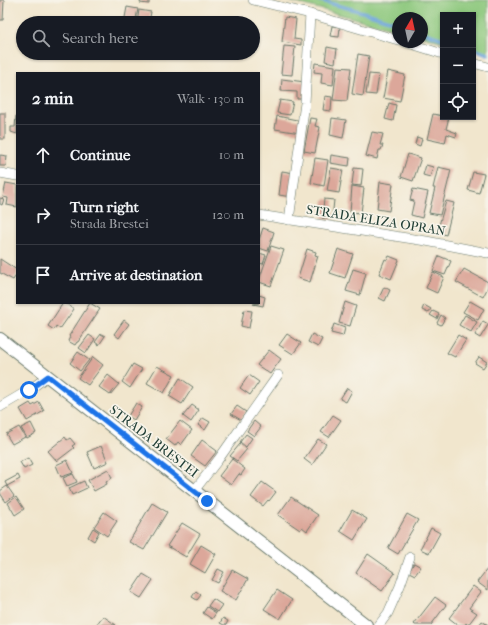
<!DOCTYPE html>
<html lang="en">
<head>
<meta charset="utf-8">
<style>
  body { margin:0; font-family:"IM FELL French Canon",serif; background:#20242c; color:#f1f3f6 }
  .controls { position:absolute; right:12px; top:12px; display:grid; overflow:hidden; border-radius:0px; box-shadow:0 1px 3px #0004 }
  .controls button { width:36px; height:36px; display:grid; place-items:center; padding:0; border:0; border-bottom:1px solid #363941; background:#171b24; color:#f1f3f6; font:20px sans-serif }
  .compass { position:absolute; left:392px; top:12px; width:36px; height:36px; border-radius:50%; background:#171b24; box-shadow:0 1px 3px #0004; rotate:9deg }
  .stop { position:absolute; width:12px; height:12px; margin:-9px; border:3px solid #1a73e8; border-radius:50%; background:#fff }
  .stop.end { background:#1a73e8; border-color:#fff; box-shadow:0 1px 4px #0008 }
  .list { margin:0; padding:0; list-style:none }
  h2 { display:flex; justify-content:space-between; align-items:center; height:52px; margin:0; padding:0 16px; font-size:17px }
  h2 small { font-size:13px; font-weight:400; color:#9ea1a6 }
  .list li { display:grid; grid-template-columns:26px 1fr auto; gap:12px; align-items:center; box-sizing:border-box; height:60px; padding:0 16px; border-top:1px solid #363941 }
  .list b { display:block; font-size:15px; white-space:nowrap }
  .list p { margin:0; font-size:13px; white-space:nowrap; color:#9ea1a6 }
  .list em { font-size:13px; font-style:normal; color:#9ea1a6 }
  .icon { flex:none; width:22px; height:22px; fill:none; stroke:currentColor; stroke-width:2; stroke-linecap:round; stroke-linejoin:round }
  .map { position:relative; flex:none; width:488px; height:625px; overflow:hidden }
  .search { position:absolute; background:#171b24; box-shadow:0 1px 3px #0004; left:16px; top:16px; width:244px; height:44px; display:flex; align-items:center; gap:10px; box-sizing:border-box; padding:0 14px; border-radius:22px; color:#9ea1a6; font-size:15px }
  .panel { position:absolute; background:#171b24; box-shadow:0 1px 3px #0004; left:16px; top:72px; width:244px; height:232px; border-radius:0px }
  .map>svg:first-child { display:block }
  .green { fill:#8bc77c; stroke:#558258 }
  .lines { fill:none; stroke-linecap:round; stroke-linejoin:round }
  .stream { stroke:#6ca4db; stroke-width:3.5 }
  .building { fill:#dca79a }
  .street-casing { stroke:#68786a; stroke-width:10 }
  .secondary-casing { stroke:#68786a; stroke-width:14 }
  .street { stroke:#fff; stroke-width:9 }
  .secondary { stroke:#fff; stroke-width:12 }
  .route { stroke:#1a73e8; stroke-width:5 }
  .labels { text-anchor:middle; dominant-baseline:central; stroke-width:3.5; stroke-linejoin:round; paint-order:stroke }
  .street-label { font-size:13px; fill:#1f3d34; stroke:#f7f3e8 }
</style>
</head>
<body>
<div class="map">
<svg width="488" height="625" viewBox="0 0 488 625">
  <rect width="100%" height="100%" fill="#f7f3e8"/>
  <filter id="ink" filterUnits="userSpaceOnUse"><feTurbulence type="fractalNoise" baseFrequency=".025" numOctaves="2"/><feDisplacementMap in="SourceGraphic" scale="8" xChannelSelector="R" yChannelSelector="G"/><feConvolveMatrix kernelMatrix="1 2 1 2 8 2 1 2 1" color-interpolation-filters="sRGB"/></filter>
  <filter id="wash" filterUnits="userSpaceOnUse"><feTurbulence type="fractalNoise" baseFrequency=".012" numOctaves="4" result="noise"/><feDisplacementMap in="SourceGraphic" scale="16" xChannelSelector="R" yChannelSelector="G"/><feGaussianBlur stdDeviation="0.9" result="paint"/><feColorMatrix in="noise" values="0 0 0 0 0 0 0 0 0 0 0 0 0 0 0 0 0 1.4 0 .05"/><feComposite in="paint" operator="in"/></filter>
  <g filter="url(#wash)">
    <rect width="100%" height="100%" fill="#f1e6cd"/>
    <polygon class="green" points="286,0 488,0 488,54 473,50 473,15 443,15 443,42 422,36 422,18 398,18 398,30"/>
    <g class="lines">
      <g class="stream">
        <polyline points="318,0 370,14 398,23"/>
        <polyline points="422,32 443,39"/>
        <polyline points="473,49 488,54"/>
      </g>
    </g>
    <g id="blocks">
      <g class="building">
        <polygon points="0,0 4,0 3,20 0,20"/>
        <polygon points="141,0 149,0 149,4 140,3"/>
        <polygon points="127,7 138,9 135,23 124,23"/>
        <polygon points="139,10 151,12 149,23 137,23"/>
        <polygon points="285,17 296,19 294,39 301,40 301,45 282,42"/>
        <polygon points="332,26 340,27 339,37 330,36"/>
        <polygon points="284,46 295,47 292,75 281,74"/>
        <polygon points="327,47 337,49 335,63 325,61"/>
        <polygon points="358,54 369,56 363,96 352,94"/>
        <polygon points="315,63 335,66 333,85 321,83 322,73 314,72"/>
        <polygon points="337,67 351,68 347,101 333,100"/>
        <polygon points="388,71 405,75 400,101 383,98"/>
        <polygon points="369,74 379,75 376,95 366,94"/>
        <polygon points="282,79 305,82 303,99 297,99 297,92 281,91"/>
        <polygon points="325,96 332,97 331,111 323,110"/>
        <polygon points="280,100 293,102 290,115 277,113"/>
        <polygon points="389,103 396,105 393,121 385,119"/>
        <rect x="0" y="113" width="5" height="26"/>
        <polygon points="433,114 443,116 443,117 449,117 446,129 457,133 456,137 447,134 445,143 427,139"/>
        <polygon points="16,116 17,116 17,134 11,132 11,127 15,127"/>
        <polygon points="277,116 302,121 300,133 275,129"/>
        <polygon points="310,118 317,119 315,126 320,127 315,153 304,151"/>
        <polygon points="332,118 346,120 343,138 330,135"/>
        <polygon points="372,132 383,134 380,145 383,145 381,150 379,150 377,159 366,156"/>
        <polygon points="417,137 422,139 420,146 415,144"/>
        <polygon points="408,154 421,158 413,181 401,177"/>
        <polygon points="0,155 7,156 6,166 0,166"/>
        <polygon points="331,155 350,158 349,166 330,163"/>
        <polygon points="315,158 328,160 324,186 311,183"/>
        <polygon points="426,165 433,167 430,177 423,175"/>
        <polygon points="438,167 451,170 440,215 429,213 435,188 433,188"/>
        <polygon points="331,168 343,170 339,193 327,191"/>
        <polygon points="354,168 363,169 361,186 352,185"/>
        <polygon points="282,171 294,173 291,197 279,195"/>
        <polygon points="473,172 484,174 479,193 468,190"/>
        <polygon points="380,182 393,184 389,211 377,209"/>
        <polygon points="6,183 17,185 17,207 7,205 8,198 3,197"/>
        <polygon points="352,186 364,188 361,213 350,212"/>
        <polygon points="413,189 428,192 422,218 411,215 414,201 410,200"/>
        <polygon points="0,198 4,199 2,205 0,204"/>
        <polygon points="324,199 334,200 332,219 322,218"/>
        <polygon points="446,201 454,203 446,235 437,232"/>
        <polygon points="263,228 274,232 268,251 259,248 259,240"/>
        <polygon points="271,246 284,250 271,286 259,282 259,280"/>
        <polygon points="307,249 316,252 315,255 318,256 310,282 298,278"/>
        <polygon points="338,249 353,254 345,278 330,273"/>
        <polygon points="259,253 266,255 263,264 259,263"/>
        <polygon points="389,256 399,260 391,279 379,274 385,259 387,260"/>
        <polygon points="439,256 451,261 445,275 433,271"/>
        <polygon points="0,259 17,270 17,274 13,280 0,273"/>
        <polygon points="353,269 366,273 360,295 346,291"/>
        <polygon points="464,269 488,282 488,287 483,297 456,282"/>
        <polygon points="433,272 444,277 437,293 426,288"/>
        <polygon points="384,287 390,290 385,301 379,298"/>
        <polygon points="259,295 265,297 263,306 253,304 259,303"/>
        <polygon points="470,301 484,309 478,320 463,312"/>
        <polygon points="345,302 356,306 350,326 339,323"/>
        <polygon points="63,303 65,303 74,309 60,329 56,326 54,330 48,326"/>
        <polygon points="90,303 100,309 78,342 77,342 75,345 68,341 70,337 69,336"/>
        <polygon points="424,305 431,309 428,313 422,310"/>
        <polygon points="244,310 252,311 249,328 241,326"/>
        <polygon points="433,311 439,314 437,319 430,315"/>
        <polygon points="441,315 445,318 441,325 437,323"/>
        <polygon points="465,315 477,322 471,332 459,325"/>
        <polygon points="124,320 129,324 119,338 114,334"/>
        <polygon points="483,321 488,324 488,325 480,338 475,335"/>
        <polygon points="334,324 345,328 343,336 331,333"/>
        <polygon points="101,334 105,336 99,345 95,342"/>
        <polygon points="287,334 301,343 293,354 279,345"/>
        <polygon points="312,334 322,339 318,347 308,342"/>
        <polygon points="89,335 95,339 86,353 79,348"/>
        <polygon points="458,335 466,340 455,357 447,353"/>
        <polygon points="269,350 281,359 270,374 257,365"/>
        <polygon points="78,352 89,360 80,371 70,363"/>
        <polygon points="93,357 103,365 88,385 78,378"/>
        <polygon points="479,357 487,362 483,368 475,363"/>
        <polygon points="133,364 142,369 130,388 122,382"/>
        <polygon points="157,366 174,375 164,393 147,383"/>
        <polygon points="108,375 119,384 110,395 99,387"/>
        <polygon points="249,375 259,382 250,395 240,388"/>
        <polygon points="180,378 193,387 182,404 169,396"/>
        <polygon points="347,388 352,391 346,402 340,399"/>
        <polygon points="39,402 44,411 27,421 20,409 30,403 32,406"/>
        <polygon points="136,403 142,407 134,420 128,416"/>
        <polygon points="192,405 199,410 191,422 183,416"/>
        <polygon points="237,406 246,412 241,420 231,414"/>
        <polygon points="333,415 341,420 329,437 321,432"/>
        <polygon points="203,418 210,422 205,430 198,425"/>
        <polygon points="180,421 192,430 181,445 178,442 175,446 166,439"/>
        <polygon points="254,421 261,427 254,436 247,431"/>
        <polygon points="31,423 36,433 27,438 21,428"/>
        <polygon points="19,427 25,437 12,444 6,434"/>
        <polygon points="246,434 252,438 246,447 240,442"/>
        <polygon points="65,437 67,440 70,438 75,444 72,446 74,448 57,461 48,451"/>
        <polygon points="318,439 326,444 312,465 304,459"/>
        <polygon points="202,440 217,451 205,466 191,456"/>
        <polygon points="240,444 247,449 237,461 230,456"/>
        <polygon points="101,446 108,462 94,468 87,452"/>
        <polygon points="28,458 32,465 24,469 20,462"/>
        <polygon points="232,459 245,469 241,475 239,474 231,485 219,476"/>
        <polygon points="67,460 73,473 61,477 56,465"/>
        <polygon points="108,469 112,478 106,482 107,484 94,491 88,480"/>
        <polygon points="73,474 77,482 67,486 63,478"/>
        <polygon points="18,475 20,479 7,486 5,482"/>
        <polygon points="84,481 87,488 72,495 69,488"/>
        <polygon points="262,482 276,492 269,501 268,500 263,506 251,497"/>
        <polygon points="7,486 14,496 6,502 0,493 0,491"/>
        <polygon points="16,497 24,509 15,515 8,503"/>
        <polygon points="291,497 318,515 307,531 302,527 300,530 278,515"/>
        <polygon points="152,503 167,512 144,550 129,542"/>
        <polygon points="352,510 367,519 354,540 340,531"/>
        <polygon points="104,512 117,521 107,536 94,527"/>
        <polygon points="407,514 418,520 398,554 388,548"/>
        <polygon points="182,523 200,534 186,557 167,546"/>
        <polygon points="93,528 99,532 94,541 88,537"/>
        <polygon points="431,528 440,533 429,553 420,549"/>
        <polygon points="201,545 216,554 205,573 190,564"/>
        <polygon points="368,554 395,573 382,591 356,573"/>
        <polygon points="414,563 421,567 415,575 409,572"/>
        <polygon points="488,568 488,590 477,582"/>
        <polygon points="218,569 224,572 218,583 212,580"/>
        <polygon points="232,570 248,579 236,600 220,591"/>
        <polygon points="143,574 153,580 141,598 131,592"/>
        <polygon points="473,586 481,592 469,608 477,613 468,625 466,623 465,625 458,625 449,618"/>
        <polygon points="277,590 292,600 280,619 264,609"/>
        <polygon points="196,591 201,595 197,600 192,597"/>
        <polygon points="435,597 446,605 431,625 415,625 414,624"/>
        <polygon points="213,599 222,605 217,612 208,606"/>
        <polygon points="207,607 216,613 212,619 203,613"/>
        <polygon points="103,616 116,625 96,625"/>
        <polygon points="223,618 228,621 226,625 224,625 220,623"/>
        <polygon points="482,621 488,625 479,625"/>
      </g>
    </g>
  </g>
  <g filter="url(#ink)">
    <use href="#blocks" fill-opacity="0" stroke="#68786a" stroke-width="1"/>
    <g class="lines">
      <defs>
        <g id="street">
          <polyline points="253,0 310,14 398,40"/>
          <polyline points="405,42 443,54"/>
          <polyline points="473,63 488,67"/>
          <polyline points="0,173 17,176"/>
          <polyline points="259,215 426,241 488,253"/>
          <polyline points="289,220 305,103 310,14"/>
          <polyline points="0,407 29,390 48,376"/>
          <polyline points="194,491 218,460 278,375"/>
          <polyline points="379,625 388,613 400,586 410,557"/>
        </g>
        <polyline id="secondary" points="0,339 366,625"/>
      </defs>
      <use href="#street" class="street-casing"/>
      <use href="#secondary" class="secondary-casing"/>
      <use href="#street" class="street"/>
      <use href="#secondary" class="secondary"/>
    </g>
  </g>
  <g class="lines" filter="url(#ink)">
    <polyline class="route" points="29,390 48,376 207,501"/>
  </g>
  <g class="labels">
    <g class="street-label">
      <text transform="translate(376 220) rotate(9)">STRADA ELIZA OPRAN</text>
      <text transform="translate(154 441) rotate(38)">STRADA BRESTEI</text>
    </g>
  </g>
</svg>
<div class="controls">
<button>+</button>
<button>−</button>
<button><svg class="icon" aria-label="locate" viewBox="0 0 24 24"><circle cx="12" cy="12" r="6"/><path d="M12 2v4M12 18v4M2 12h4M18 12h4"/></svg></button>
</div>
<svg class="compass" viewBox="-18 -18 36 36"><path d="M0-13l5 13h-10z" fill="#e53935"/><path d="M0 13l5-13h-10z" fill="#9ea1a6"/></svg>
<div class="stop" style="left:29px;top:390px"></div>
<div class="stop end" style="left:207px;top:501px"></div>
<div class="search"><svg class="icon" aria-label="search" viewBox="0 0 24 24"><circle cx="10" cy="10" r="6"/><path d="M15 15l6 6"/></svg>Search here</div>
<section class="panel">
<h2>2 min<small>Walk · 130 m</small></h2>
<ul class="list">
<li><svg class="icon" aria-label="ahead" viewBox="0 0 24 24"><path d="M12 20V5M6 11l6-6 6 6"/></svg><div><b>Continue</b></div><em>10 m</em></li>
<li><svg class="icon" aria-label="right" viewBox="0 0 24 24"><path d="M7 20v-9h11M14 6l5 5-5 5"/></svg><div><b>Turn right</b><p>Strada Brestei</p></div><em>120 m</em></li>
<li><svg class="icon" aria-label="arrive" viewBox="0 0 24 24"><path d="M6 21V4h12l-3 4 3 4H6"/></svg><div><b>Arrive at destination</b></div></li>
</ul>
</section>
</div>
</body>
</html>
